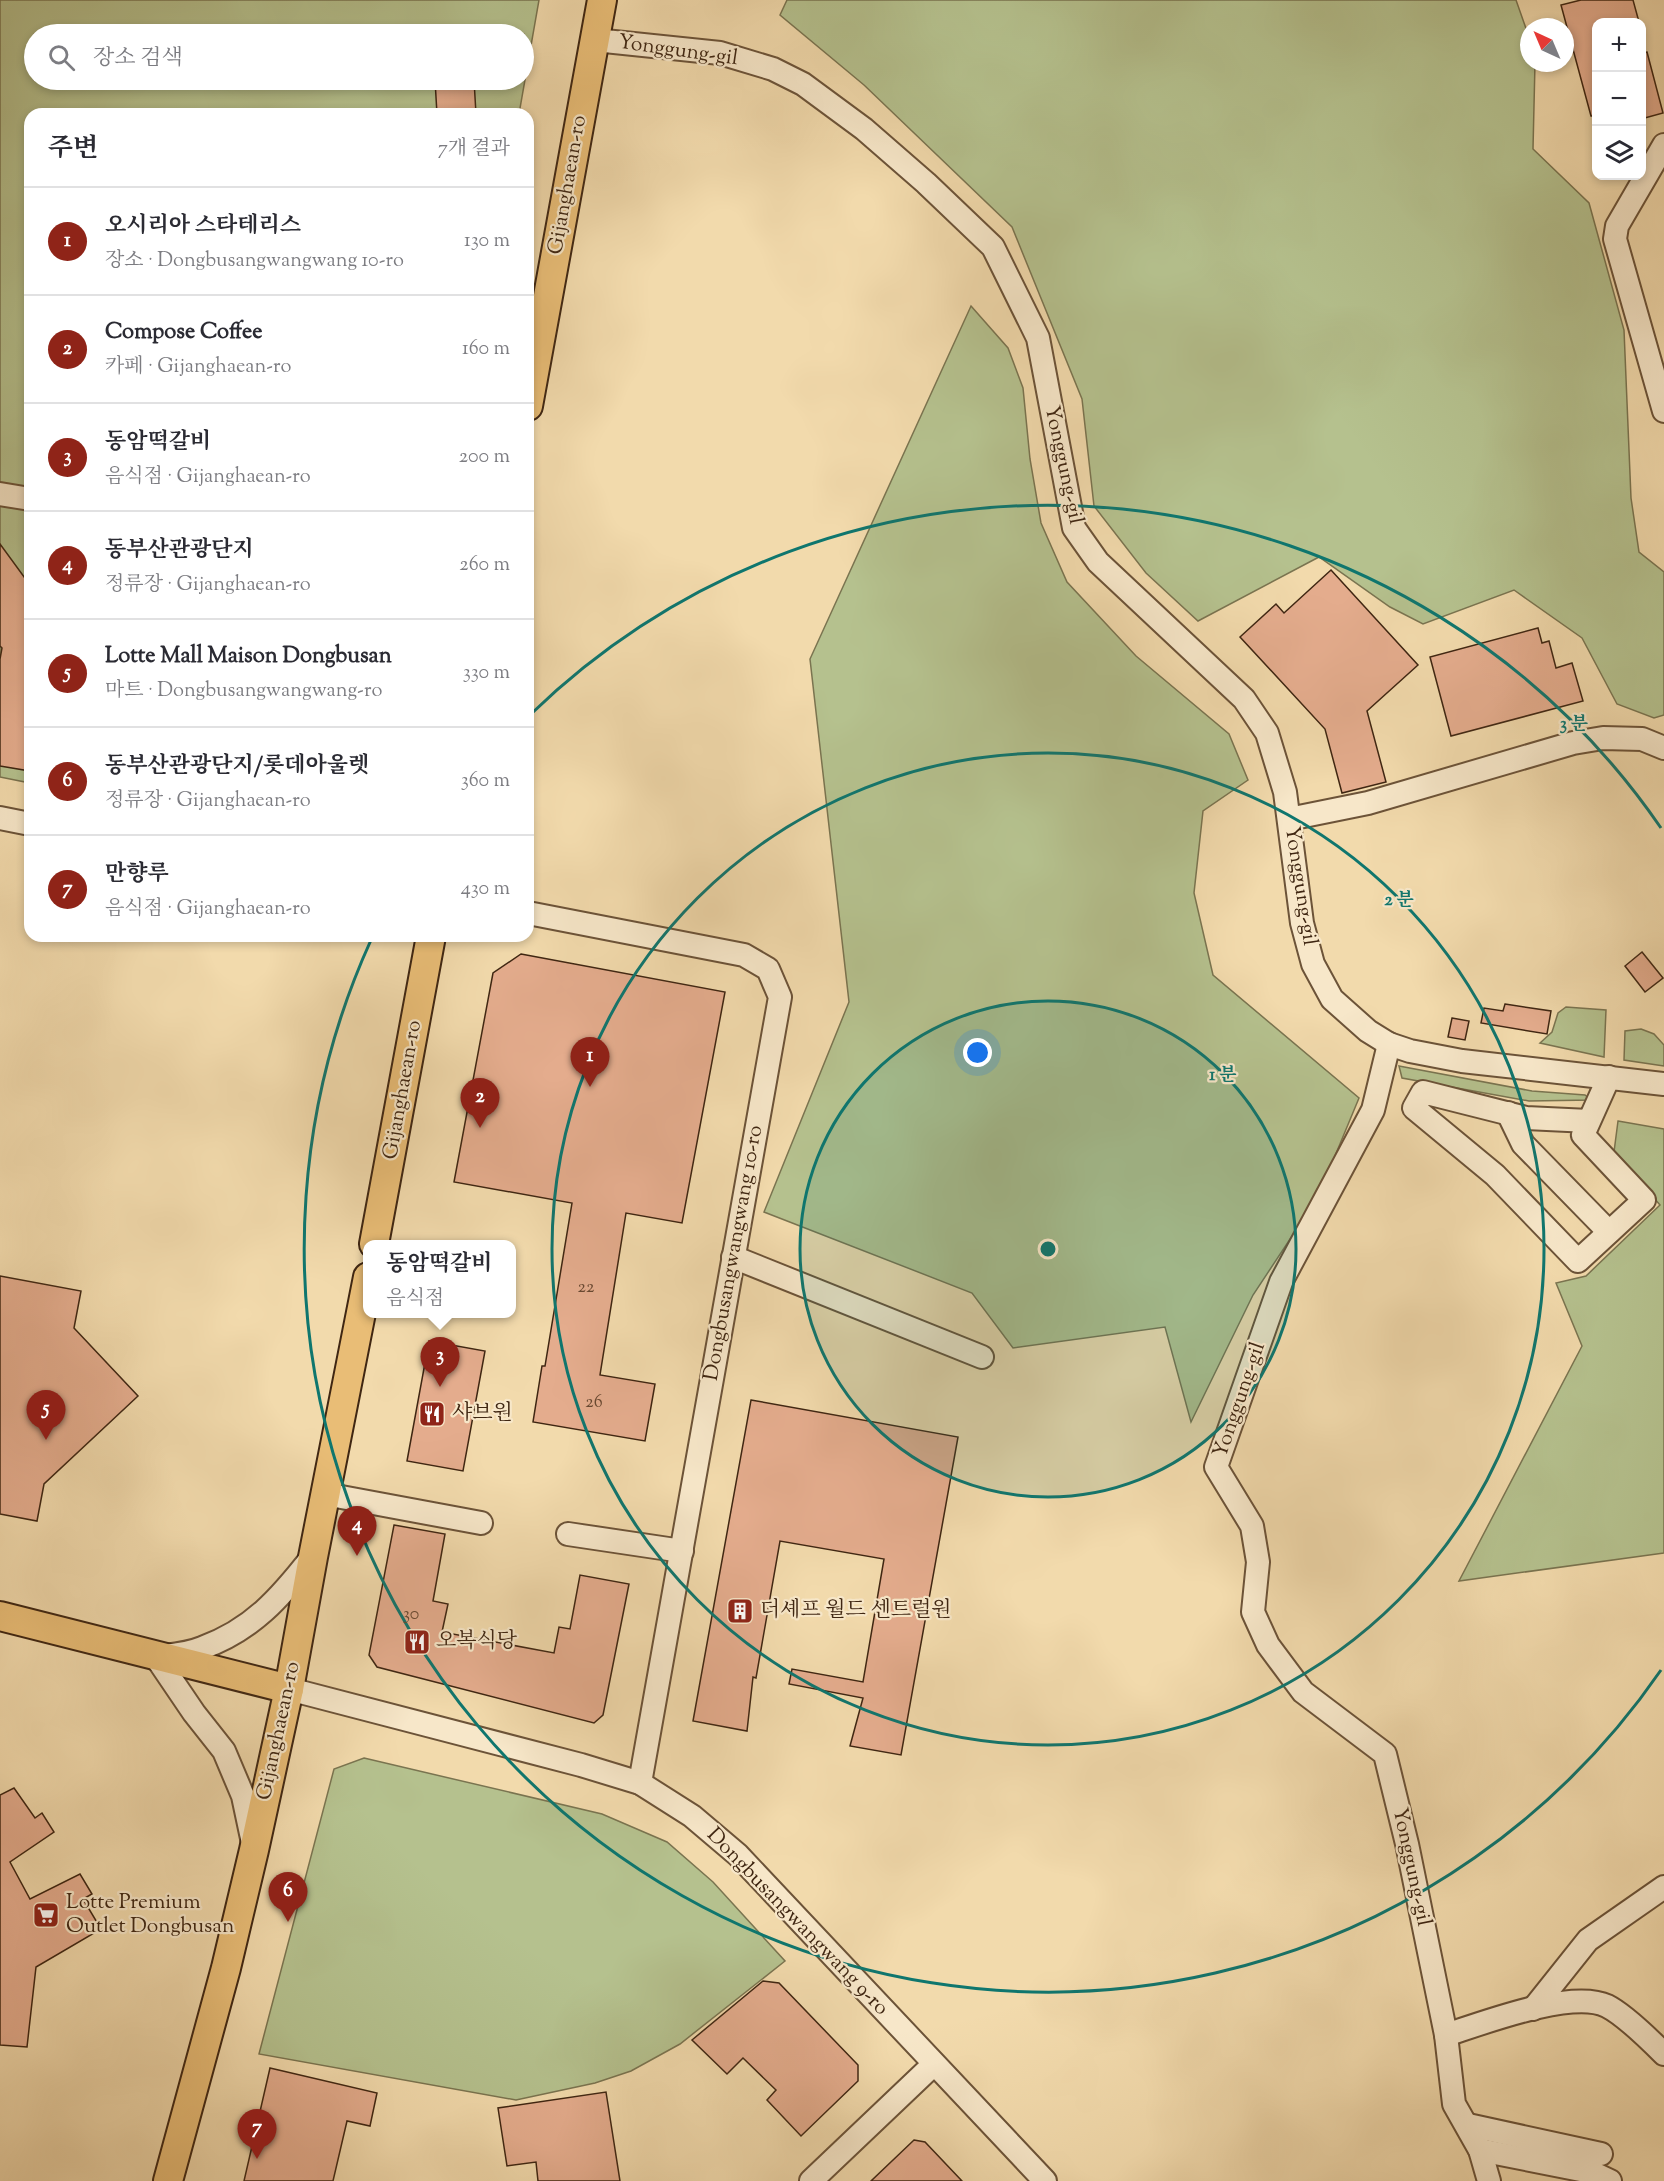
<!DOCTYPE html>
<html lang="ko">
<head>
<meta charset="utf-8">
<style>
  body { margin:0; font-family:"Sorts Mill Goudy","Noto Serif KR",serif; background:#f7f7f7; color:#2b2b33 }
  .controls { position:absolute; right:18px; top:18px; display:grid; overflow:hidden; border-radius:12px; box-shadow:0 3px 9px #0003 }
  .controls button { width:54px; height:54px; display:grid; place-items:center; padding:0; border:0; border-bottom:2px solid #e1e1e2; background:#fff; color:#2b2b33; font:30px sans-serif }
  .compass { position:absolute; left:1520px; top:18px; width:54px; height:54px; border-radius:50%; background:#fff; box-shadow:0 3px 9px #0003; rotate:316deg }
  .you { position:absolute; left:978px; top:1053px; width:21px; height:21px; margin:-15px; border:4px solid #fff; border-radius:50%; background:#1a73e8; box-shadow:0 0 0 9px #1a73e833 }
  .badge { display:grid; place-items:center; width:39px; height:39px; border-radius:50%; background:#8f2418; color:#fff; font-size:20px; font-weight:700 }
  .pin { position:absolute; translate:-50% -50px; filter:drop-shadow(0 2px 3px #0008) }
  .pin::after { content:''; position:absolute; top:32px; width:21px; height:18px; background:inherit; clip-path:polygon(0 0,100% 0,50% 100%) }
  .popup { position:absolute; left:363px; top:1240px; width:153px; height:78px; box-sizing:border-box; display:grid; place-content:center; border-radius:12px; background:#fff; filter:drop-shadow(0 2px 4px #0005); font-size:20px; white-space:nowrap; color:#7c7c81 }
  .popup b { font-size:22px; color:#2b2b33 }
  .popup::after { content:''; position:absolute; left:50%; top:100%; margin-left:-12px; border:12px solid transparent; border-top-color:#fff }
  .list { margin:0; padding:0; list-style:none }
  h2 { display:flex; justify-content:space-between; align-items:center; height:78px; margin:0; padding:0 24px; font-size:26px }
  h2 small { font-size:20px; font-weight:400; color:#7c7c81 }
  .list li { display:grid; grid-template-columns:39px 1fr auto; gap:18px; align-items:center; box-sizing:border-box; height:108px; padding:0 24px; border-top:2px solid #e1e1e2 }
  .list b { display:block; font-size:22px; white-space:nowrap }
  .list p { margin:0; font-size:20px; white-space:nowrap; color:#7c7c81 }
  .list em { font-size:20px; font-style:normal; color:#7c7c81 }
  .icon { flex:none; width:33px; height:33px; fill:none; stroke:currentColor; stroke-width:2; stroke-linecap:round; stroke-linejoin:round }
  .map { position:relative; flex:none; width:1664px; height:2181px; overflow:hidden }
  .search { position:absolute; background:#fff; box-shadow:0 3px 9px #0003; left:24px; top:24px; width:510px; height:66px; display:flex; align-items:center; gap:15px; box-sizing:border-box; padding:0 21px; border-radius:33px; color:#7c7c81; font-size:22px }
  .panel { position:absolute; background:#fff; box-shadow:0 3px 9px #0003; left:24px; top:108px; width:510px; height:834px; border-radius:18px }
  .map>svg:first-child { display:block }
  .green { fill:#b5c18e; stroke:#7a7450; stroke-width:1.5; fill-rule:evenodd }
  .building { fill:#e4ac8d; stroke:#3f2612; stroke-width:1.5 }
  .lines { fill:none; stroke-linecap:round; stroke-linejoin:round }
  .minor-casing { stroke:#6c5338; stroke-width:26 }
  .major-casing { stroke:#3f2612; stroke-width:32 }
  .minor { stroke:#f7e7c9; stroke-width:22 }
  .major { stroke:#e9bd76; stroke-width:28 }
  .ring { fill:none; stroke:#0f766e; stroke-width:3 }
  .labels { text-anchor:middle; dominant-baseline:central; stroke-width:4.5; stroke-linejoin:round; paint-order:stroke }
  .number-label { font-size:18px; fill:#684831 }
  .street-label { font-size:21px; fill:#3f2612; stroke:#f7e7c9 }
  .poi-label { font-size:21px; fill:#3f2612; stroke:#f7e7c9; text-anchor:start }
  .centre { fill:#0f766e; stroke:#f7e7c9; stroke-width:3 }
  .ring-label { font-size:18px; text-anchor:middle; font-weight:bold; fill:#0f766e; stroke:#f7e7c9; stroke-width:4.5; stroke-linejoin:round; paint-order:stroke }
</style>
</head>
<body>
<div class="map">
<svg width="1664" height="2181" viewBox="0 0 1664 2181">
  <rect width="100%" height="100%" fill="#f2daac"/>
  <filter id="stains"><feTurbulence type="fractalNoise" baseFrequency=".00333" numOctaves="4"/><feColorMatrix values="0 0 0 0 .2 0 0 0 0 .09 0 0 0 0 .02 0 0 0 .5 -.17"/></filter>
  <radialGradient id="worn" r=".72"><stop offset=".6" stop-color="#630" stop-opacity="0"/><stop offset="1" stop-color="#630" stop-opacity=".3"/></radialGradient>
  <g class="green">
    <path d="M 0,0 L 539,0 L 519,114 L 30,114 L 30,783 L 0,777 ZM 34,34 L 524,34 L 524,80 L 34,80 Z"/>
    <polygon points="787,0 1516,0 1529,37 1529,63 1535,63 1533,149 1589,203 1624,330 1631,498 1639,552 1664,572 1664,715 1654,718 1617,704 1582,638 1514,590 1423,624 1390,607 1319,557 1198,621 1146,573 1094,506 1082,399 1012,227 864,85 780,15"/>
    <polygon points="971,306 1008,348 1023,388 1030,459 1041,523 1067,582 1136,656 1229,734 1248,780 1203,811 1194,893 1213,975 1359,1098 1318,1197 1253,1295 1191,1422 1165,1327 1013,1348 972,1293 764,1212 849,1002 810,659"/>
    <polygon points="1566,1007 1606,1010 1604,1057 1540,1043 1552,1032 1558,1013"/>
    <polygon points="1641,1029 1654,1034 1664,1045 1664,1066 1624,1060 1625,1031"/>
    <polygon points="1399,1066 1532,1091 1585,1095 1591,1100 1529,1101 1402,1078"/>
    <polygon points="1618,1121 1664,1129 1664,1553 1459,1581 1582,1346 1556,1283 1586,1276 1660,1205 1614,1152"/>
    <polygon points="364,1758 602,1814 667,1842 713,1882 785,1961 680,2044 631,2071 595,2083 516,2100 259,2054 334,1769"/>
  </g>
  <g class="building">
    <polygon points="1581,0 1633,0 1639,22 1596,22 1596,116 1591,116 1561,5"/>
    <polygon points="1647,52 1663,113 1641,119 1641,53"/>
    <polygon points="435,80 474,80 476,114 437,114"/>
    <polygon points="0,544 30,585 30,771 0,766 0,659 2,648 0,646"/>
    <polygon points="1331,570 1418,665 1367,711 1386,782 1342,793 1325,729 1240,637 1276,604 1284,613"/>
    <polygon points="1538,628 1542,643 1549,641 1556,668 1572,663 1583,701 1451,736 1430,657"/>
    <polygon points="1642,952 1663,978 1645,992 1625,966"/>
    <polygon points="521,954 725,992 682,1223 626,1213 600,1375 655,1384 645,1441 533,1422 542,1366 545,1366 572,1203 454,1182 493,973"/>
    <polygon points="1505,1004 1551,1011 1547,1034 1481,1023 1484,1008 1503,1011"/>
    <polygon points="1452,1018 1469,1021 1465,1040 1448,1037"/>
    <polygon points="0,1276 81,1291 74,1328 138,1396 44,1484 37,1521 0,1514"/>
    <polygon points="429,1341 485,1351 463,1471 407,1461"/>
    <polygon points="751,1400 958,1437 901,1755 850,1746 863,1698 789,1684 792,1669 863,1682 884,1559 780,1541 756,1678 753,1677 747,1731 693,1721"/>
    <polygon points="394,1525 445,1534 433,1601 448,1604 442,1632 554,1653 559,1627 570,1629 580,1575 629,1584 603,1715 594,1723 377,1667 369,1655"/>
    <polygon points="14,1788 35,1818 42,1813 54,1832 10,1862 30,1899 80,1874 92,1894 83,1899 101,1929 36,1967 27,2047 0,2045 0,1795"/>
    <polygon points="763,1981 779,1983 858,2065 858,2081 801,2136 767,2100 776,2090 743,2058 727,2074 692,2040"/>
    <polygon points="270,2068 377,2093 370,2126 347,2121 333,2181 244,2181"/>
    <polygon points="606,2092 620,2181 538,2181 536,2162 507,2166 498,2108"/>
    <polygon points="914,2140 925,2142 962,2181 871,2181"/>
  </g>
  <g class="lines">
    <defs>
      <g id="minor">
        <polyline points="595,40 720,53 773,69 803,84 864,129 926,183 993,247 1038,338 1074,528 1098,562 1244,699 1267,733 1285,792 1302,923 1313,964 1332,999 1368,1031 1389,1044 1410,1051 1462,1061 1664,1084"/>
        <polyline points="1664,145 1617,226 1615,239 1664,411"/>
        <polyline points="0,494 30,499"/>
        <polyline points="0,818 30,824"/>
        <polyline points="1289,819 1368,803 1573,743 1603,738 1642,739 1664,748"/>
        <polyline points="528,913 744,955 768,969 780,997 640,1783"/>
        <polyline points="1389,1044 1373,1110 1281,1282 1216,1467 1252,1526 1258,1562 1253,1612 1268,1645 1303,1692 1385,1754 1407,1844 1446,2035 1454,2104 1480,2150 1489,2181"/>
        <polyline points="1508,1113 1523,1144 1609,1232"/>
        <polyline points="1589,1121 1526,1118 1423,1092 1414,1108 1495,1175 1578,1261 1644,1200 1583,1135 1609,1077"/>
        <polyline points="733,1257 982,1357"/>
        <polyline points="325,1494 481,1523"/>
        <polyline points="568,1534 682,1551"/>
        <polyline points="289,1689 581,1765 640,1783 692,1816 738,1855 1045,2181"/>
        <path d="M 253,1843 L 243,1796 L 224,1751 L 194,1713 L 156,1657 C 171,1655 188,1654 202,1648 C 252,1630 280,1598 312,1557"/>
        <polyline points="1533,2009 1588,1940 1664,1887"/>
        <path d="M 1446,2035 C 1483,2023 1572,1989 1607,2006 C 1623,2014 1651,2041 1664,2054"/>
        <polyline points="1468,2125 1601,2154"/>
        <polyline points="1480,2150 1591,2172 1610,2181"/>
        <polyline points="811,2181 934,2064"/>
      </g>
      <g id="major">
        <polyline points="528,406 602,0"/>
        <polyline points="374,1244 431,936"/>
        <polyline points="0,1616 289,1689"/>
        <polyline points="168,2181 226,1968 254,1850 289,1689 313,1557 368,1277"/>
      </g>
    </defs>
    <use href="#minor" class="minor-casing"/>
    <use href="#major" class="major-casing"/>
    <use href="#minor" class="minor"/>
    <use href="#major" class="major"/>
  </g>
  <circle cx="1048" cy="1249" r="248" fill="#0f766e" fill-opacity=".12"/>
  <g class="ring">
    <circle cx="1048" cy="1249" r="248"/>
    <circle cx="1048" cy="1249" r="496"/>
    <path d="M1661 1670A744 744 0 0 1 371 940M531 714A744 744 0 0 1 1661 828"/>
  </g>
  <defs>
    <symbol id="restaurant-square" viewBox="-11 -11 22 22"><rect x="-9" y="-9" width="18" height="18" rx="4" fill="#8f2418" stroke="#f7e7c9"/><path d="M-5-6h1v4h1v-4h1v4h1v-4h1v5L-1.5 .5V6h-2V.5L-5-1ZM5-6V6H3V1.5H1.5Q1.5-4 5-6Z" fill="#fff"/></symbol>
    <symbol id="building-square" viewBox="-11 -11 22 22"><rect x="-9" y="-9" width="18" height="18" rx="4" fill="#8f2418" stroke="#f7e7c9"/><path d="M-4-6H4V6H1V3H-1V6H-4ZM-2.5-4.3h1.7v1.8h-1.7ZM.8-4.3h1.7v1.8H.8ZM-2.5-1h1.7V.8h-1.7ZM.8-1h1.7V.8H.8Z" fill="#fff"/></symbol>
    <symbol id="supermarket-square" viewBox="-11 -11 22 22"><rect x="-9" y="-9" width="18" height="18" rx="4" fill="#8f2418" stroke="#f7e7c9"/><path d="M-6-5.5h2.5l.6 2H6L4.5 2H-2.5L-4.4-4H-6ZM-1.5 3.2a1.3 1.3 0 1 0 .1 0ZM3 3.2a1.3 1.3 0 1 0 .1 0Z" fill="#fff"/></symbol>
  </defs>
  <g fill-rule="evenodd">
    <use href="#restaurant-square" x="417" y="1399" width="30" height="30"/>
    <use href="#building-square" x="725" y="1596" width="30" height="30"/>
    <use href="#restaurant-square" x="402" y="1627" width="30" height="30"/>
    <use href="#supermarket-square" x="31" y="1900" width="30" height="30"/>
  </g>
  <g class="labels">
    <g class="number-label">
      <text x="586" y="1288">22</text>
      <text x="594" y="1403">26</text>
      <text x="411" y="1615">30</text>
    </g>
    <g class="street-label">
      <text transform="translate(678 51) rotate(8)">Yonggung-gil</text>
      <text transform="translate(568 185) rotate(-80)">Gijanghaean-ro</text>
      <text transform="translate(1063 465) rotate(78)">Yonggung-gil</text>
      <text transform="translate(1300 886) rotate(81)">Yonggung-gil</text>
      <text transform="translate(403 1090) rotate(-80)">Gijanghaean-ro</text>
      <text transform="translate(734 1253) rotate(-80)">Dongbusangwangwang 10-ro</text>
      <text transform="translate(1240 1400) rotate(-71)">Yonggung-gil</text>
      <text transform="translate(279 1731) rotate(-78)">Gijanghaean-ro</text>
      <text transform="translate(1411 1867) rotate(78)">Yonggung-gil</text>
      <text transform="translate(797 1922) rotate(46)">Dongbusangwangwang 9-ro</text>
    </g>
    <g class="poi-label">
      <text x="452" y="1414">샤브원</text>
      <text x="760" y="1611">더셰프 월드 센트럴원</text>
      <text x="436" y="1642">오복식당</text>
      <text x="66" y="1903">Lotte Premium<tspan x="66" dy="24">Outlet Dongbusan</tspan></text>
    </g>
  </g>
  <circle cx="1048" cy="1249" r="9" class="centre"/>
  <g class="ring-label">
    <text x="1574" y="729">3 분</text>
    <text x="1399" y="905">2 분</text>
    <text x="1223" y="1080">1 분</text>
  </g>
  <rect width="100%" height="100%" filter="url(#stains)"/>
  <rect width="100%" height="100%" fill="url(#worn)"/>
</svg>
<div class="controls">
<button>+</button>
<button>−</button>
<button><svg class="icon" aria-label="layers" viewBox="0 0 24 24"><path d="M12 4l9 5-9 5-9-5zM3 14l9 5 9-5"/></svg></button>
</div>
<svg class="compass" viewBox="-18 -18 36 36"><path d="M0-13l5 13h-10z" fill="#e53935"/><path d="M0 13l5-13h-10z" fill="#7c7c81"/></svg>
<div class="you"></div>
<div class="pin badge" style="left:590px;top:1087px">1</div>
<div class="pin badge" style="left:480px;top:1128px">2</div>
<div class="pin badge" style="left:440px;top:1387px">3</div>
<div class="popup"><b>동암떡갈비</b>음식점</div>
<div class="pin badge" style="left:357px;top:1556px">4</div>
<div class="pin badge" style="left:46px;top:1440px">5</div>
<div class="pin badge" style="left:288px;top:1922px">6</div>
<div class="pin badge" style="left:257px;top:2159px">7</div>
<div class="search"><svg class="icon" aria-label="search" viewBox="0 0 24 24"><circle cx="10" cy="10" r="6"/><path d="M15 15l6 6"/></svg>장소 검색</div>
<section class="panel">
<h2>주변<small>7개 결과</small></h2>
<ul class="list">
<li><span class="badge">1</span><div><b>오시리아 스타테리스</b><p>장소 · Dongbusangwangwang 10-ro</p></div><em>130 m</em></li>
<li><span class="badge">2</span><div><b>Compose Coffee</b><p>카페 · Gijanghaean-ro</p></div><em>160 m</em></li>
<li><span class="badge">3</span><div><b>동암떡갈비</b><p>음식점 · Gijanghaean-ro</p></div><em>200 m</em></li>
<li><span class="badge">4</span><div><b>동부산관광단지</b><p>정류장 · Gijanghaean-ro</p></div><em>260 m</em></li>
<li><span class="badge">5</span><div><b>Lotte Mall Maison Dongbusan</b><p>마트 · Dongbusangwangwang-ro</p></div><em>330 m</em></li>
<li><span class="badge">6</span><div><b>동부산관광단지/롯데아울렛</b><p>정류장 · Gijanghaean-ro</p></div><em>360 m</em></li>
<li><span class="badge">7</span><div><b>만향루</b><p>음식점 · Gijanghaean-ro</p></div><em>430 m</em></li>
</ul>
</section>
</div>
</body>
</html>
